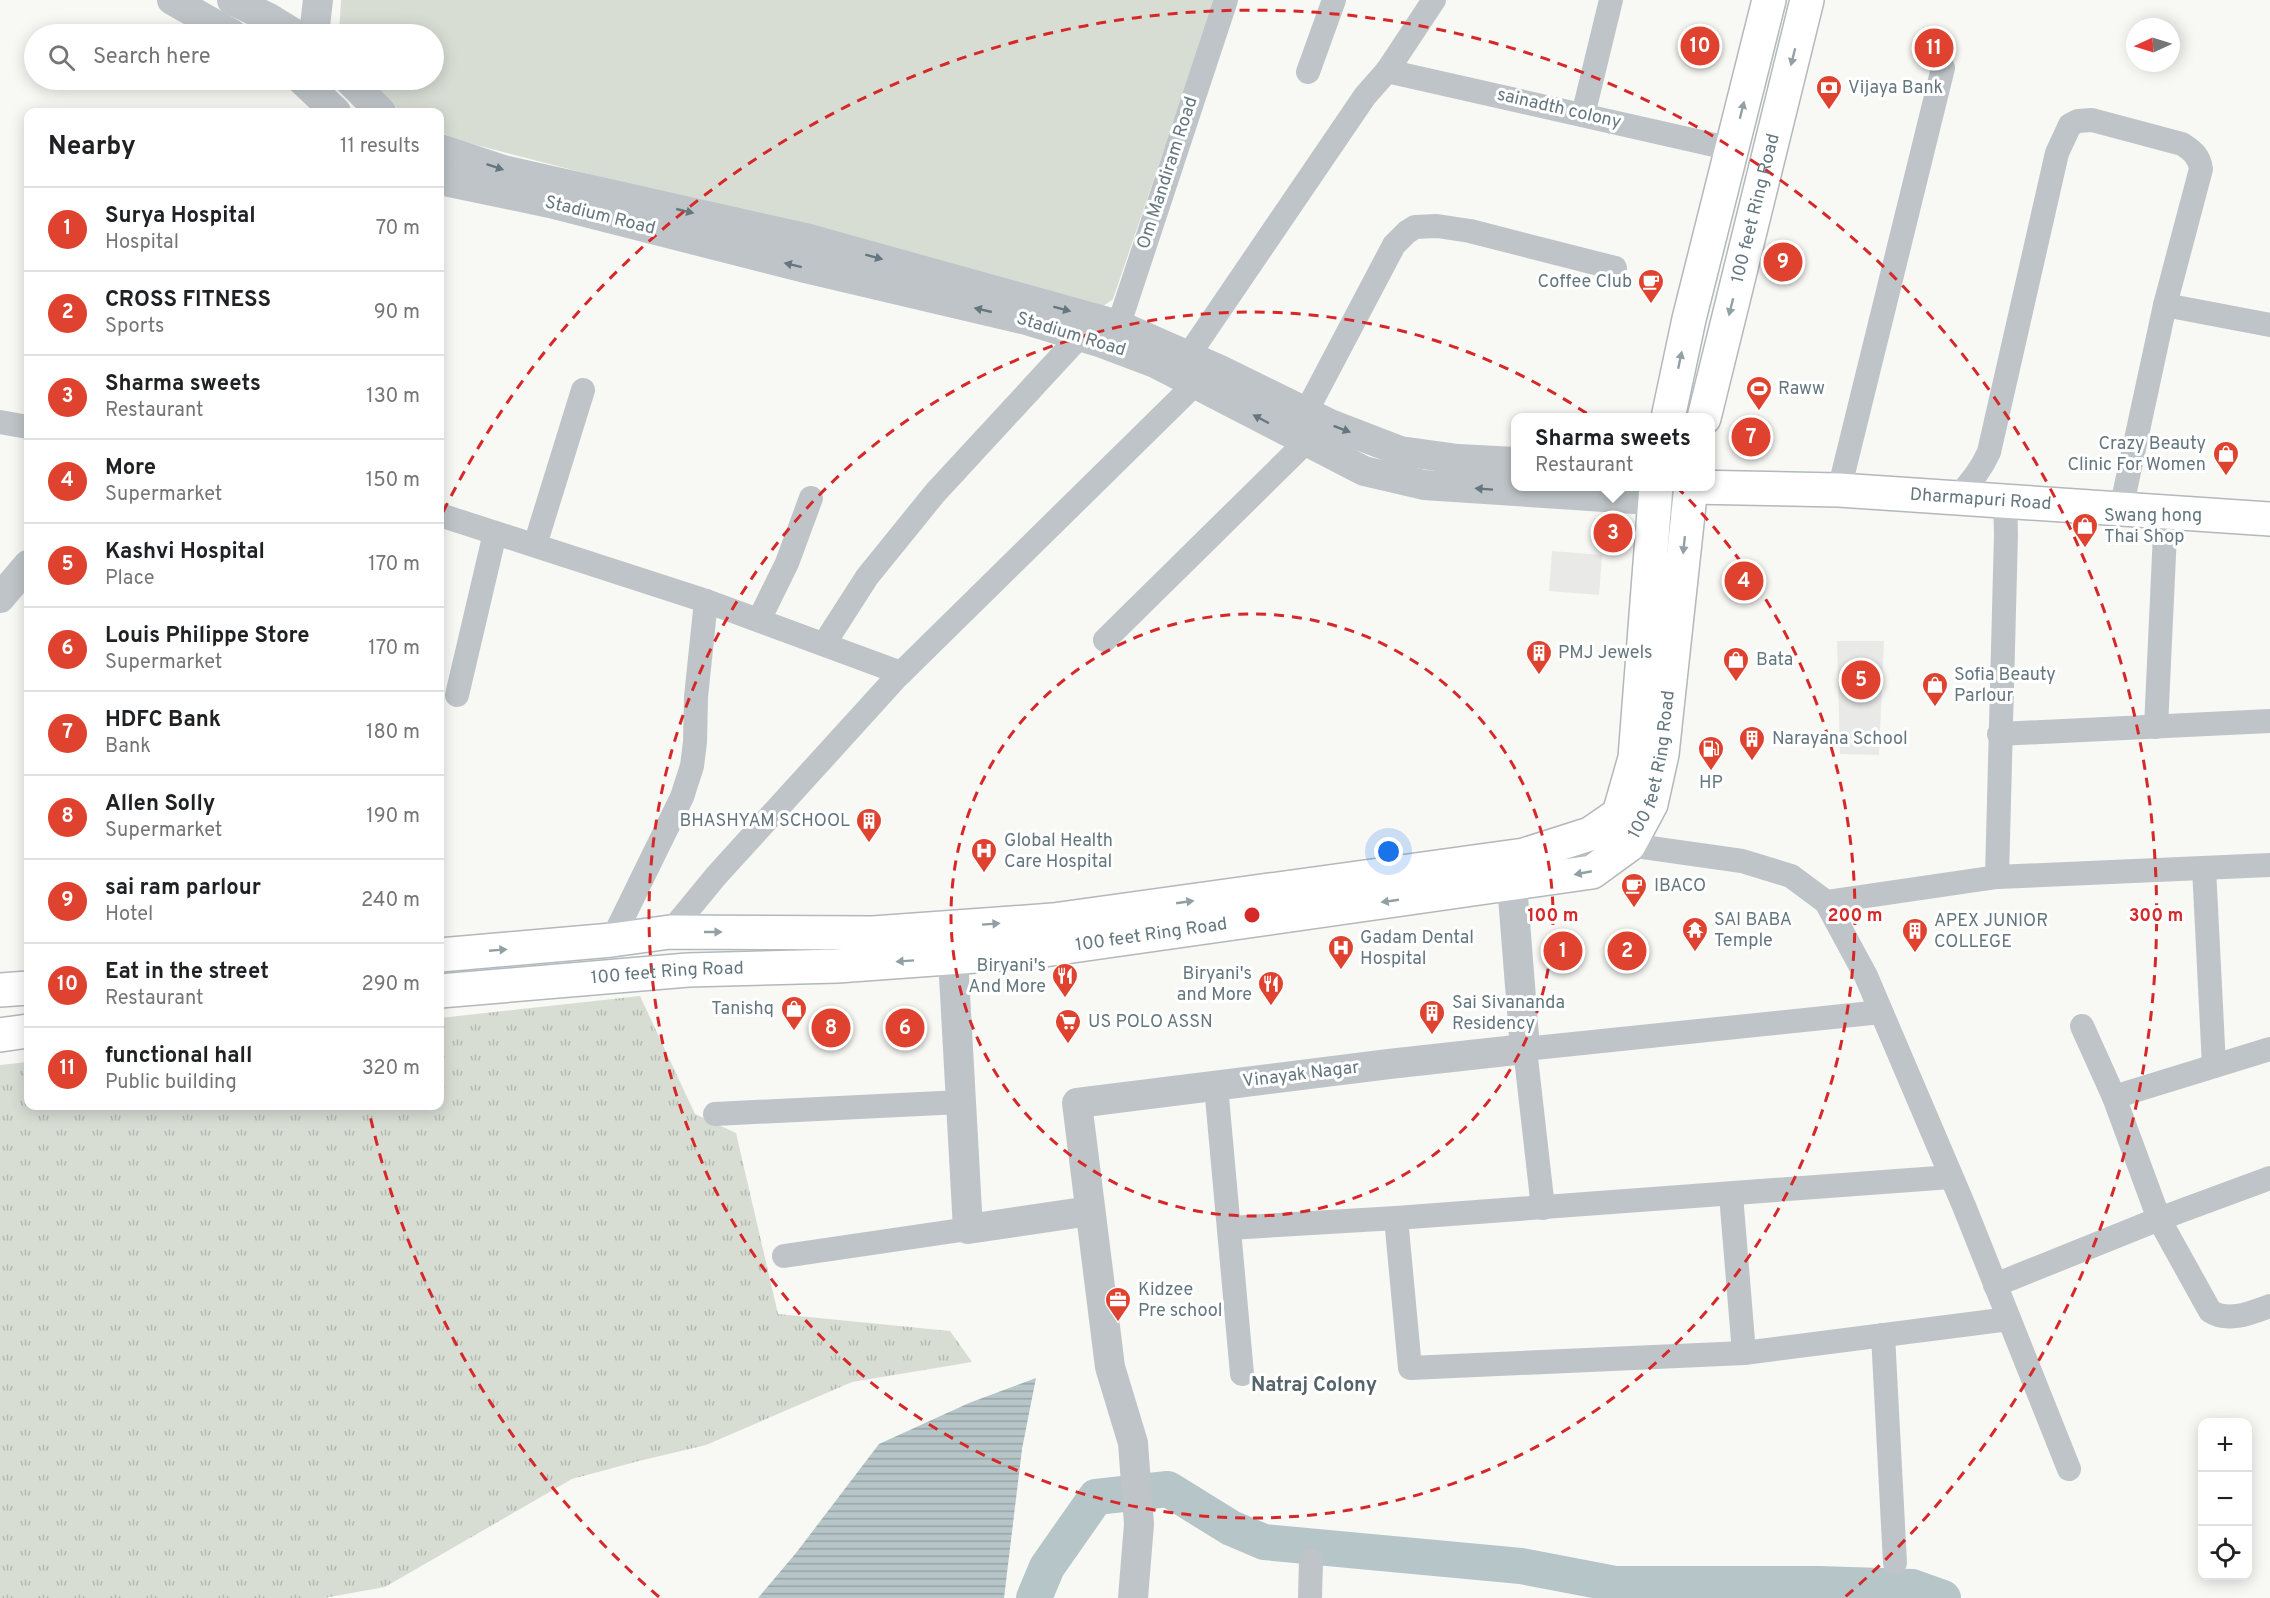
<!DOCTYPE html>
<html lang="en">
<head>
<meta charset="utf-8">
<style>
  body { margin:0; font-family:Overpass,sans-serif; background:#f6f6f6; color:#202124 }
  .controls { position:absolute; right:18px; bottom:18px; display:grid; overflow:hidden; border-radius:12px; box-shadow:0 3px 15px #0003 }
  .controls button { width:54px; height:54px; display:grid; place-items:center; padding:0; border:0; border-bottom:2px solid #e0e0e0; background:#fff; color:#202124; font:30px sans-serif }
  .compass { position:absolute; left:2126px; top:18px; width:54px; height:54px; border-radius:50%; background:#fff; box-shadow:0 3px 15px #0003; rotate:266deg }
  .you { position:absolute; left:1389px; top:852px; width:21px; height:21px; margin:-15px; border:4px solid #fff; border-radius:50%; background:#1a73e8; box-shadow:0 0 0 9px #1a73e833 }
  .badge { display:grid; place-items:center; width:39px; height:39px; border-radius:50%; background:#df422e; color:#fff; font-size:20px; font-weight:700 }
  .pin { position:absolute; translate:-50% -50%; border:3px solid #fff; box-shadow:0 2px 6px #0006 }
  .popup { position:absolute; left:1511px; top:413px; width:204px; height:78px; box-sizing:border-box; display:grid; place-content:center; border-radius:12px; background:#fff; filter:drop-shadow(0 2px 4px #0005); font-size:20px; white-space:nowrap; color:#757577 }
  .popup b { font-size:22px; color:#202124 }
  .popup::after { content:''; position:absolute; left:50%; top:100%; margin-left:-12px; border:12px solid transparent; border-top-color:#fff }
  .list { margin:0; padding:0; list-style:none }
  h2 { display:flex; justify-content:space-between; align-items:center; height:78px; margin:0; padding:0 24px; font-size:26px }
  h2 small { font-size:20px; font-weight:400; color:#757577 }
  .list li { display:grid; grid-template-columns:39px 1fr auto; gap:18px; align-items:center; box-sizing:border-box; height:84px; padding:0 24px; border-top:2px solid #e0e0e0 }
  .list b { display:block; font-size:22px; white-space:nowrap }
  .list p { margin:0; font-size:20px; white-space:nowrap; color:#757577 }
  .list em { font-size:20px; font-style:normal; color:#757577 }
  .icon { flex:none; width:33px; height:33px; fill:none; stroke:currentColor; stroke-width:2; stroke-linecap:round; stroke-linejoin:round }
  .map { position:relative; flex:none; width:2270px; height:1598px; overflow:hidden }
  .search { position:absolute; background:#fff; box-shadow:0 3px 15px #0003; left:24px; top:24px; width:420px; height:66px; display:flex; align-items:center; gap:15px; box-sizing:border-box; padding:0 21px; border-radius:33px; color:#757577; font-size:22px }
  .panel { position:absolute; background:#fff; box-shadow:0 3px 15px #0003; left:24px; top:108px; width:420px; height:1002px; border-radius:12px }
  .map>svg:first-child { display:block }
  .built { fill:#e9e9e8 }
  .grass { fill:url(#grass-tufts) }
  .pitch { fill:#d8ddd4 }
  .water { fill:url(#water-rules) }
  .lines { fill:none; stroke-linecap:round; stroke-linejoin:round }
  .river { stroke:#b6c5c7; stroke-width:36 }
  .primary-casing { stroke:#b2b8bb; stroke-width:36 }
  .minor { stroke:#bec4c7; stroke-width:24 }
  .tertiary { stroke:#bec4c7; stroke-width:30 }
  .primary { stroke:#fff; stroke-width:33 }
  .oneway { fill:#92a0a5 }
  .oneway2 { fill:#64777f }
  .ring { fill:none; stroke:#d62828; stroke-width:3; stroke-dasharray:10 8 }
  .labels { text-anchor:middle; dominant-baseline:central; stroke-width:6; stroke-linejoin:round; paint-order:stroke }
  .poi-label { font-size:18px; fill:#64777f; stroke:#fff; text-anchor:start }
  .street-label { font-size:18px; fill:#64777f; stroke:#fff }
  .neighbourhood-label { font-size:20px; font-weight:bold; fill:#55646b; stroke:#fff }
  .centre { fill:#d62828; stroke:#fff; stroke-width:3 }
  .ring-label { font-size:18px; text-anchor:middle; font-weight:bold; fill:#d62828; stroke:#fff; stroke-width:6; stroke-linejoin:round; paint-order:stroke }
</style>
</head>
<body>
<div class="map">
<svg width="2270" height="1598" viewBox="0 0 2270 1598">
  <defs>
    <pattern id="grass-tufts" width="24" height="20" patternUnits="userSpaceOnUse" patternTransform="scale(1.5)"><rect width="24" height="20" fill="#d8ddd4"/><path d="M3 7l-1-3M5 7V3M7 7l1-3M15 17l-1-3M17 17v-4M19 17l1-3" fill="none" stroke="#b3b8b1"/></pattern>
    <pattern id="water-rules" width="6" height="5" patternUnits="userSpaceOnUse" patternTransform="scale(1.5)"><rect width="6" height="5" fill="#b6c5c7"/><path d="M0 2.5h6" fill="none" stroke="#98a5a7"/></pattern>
  </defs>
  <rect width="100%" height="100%" fill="#f8f8f5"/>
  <g class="built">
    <polygon points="1552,551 1602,555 1599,595 1549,591"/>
    <polygon points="1837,641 1884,641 1879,755 1840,754"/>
  </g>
  <polygon class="grass" points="640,996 695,1114 736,1133 778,1314 950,1331 972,1362 852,1382 706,1445 639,1461 572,1479 385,1587 324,1598 0,1598 0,1065 28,1062 28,1106 440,1106 440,1018"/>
  <polygon class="pitch" points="341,0 1215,0 1113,299 1102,307 457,140 440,132 440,112 405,112 391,105 369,80 434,80 434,34 339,34"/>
  <polygon class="water" points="1036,1378 1022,1449 1004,1598 758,1598 796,1553 879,1444 969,1403"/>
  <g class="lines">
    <polyline class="river" points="1034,1598 1047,1567 1096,1497 1168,1489 1231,1528 1264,1542 1521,1566 1615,1584 1819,1584 1912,1587 1943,1598"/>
    <defs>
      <g id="primary">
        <polyline points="1668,418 1689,319 1769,0"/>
        <path id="s1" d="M 1704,418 L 1807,0"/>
        <path id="s2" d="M 1691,487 L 1839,490 L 2270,519"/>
        <polyline points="440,955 612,940 670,932 873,933 1053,920 1524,855 1590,834 1619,814 1635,758 1656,486"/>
        <polyline points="0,990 28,988"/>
        <path id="s3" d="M 440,991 L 688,970 L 837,966 L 1030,952 L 1592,872 L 1629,845 L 1651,804 L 1662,754 L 1691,486"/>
        <polyline points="0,1035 28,1031"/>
      </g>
    </defs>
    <use href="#primary" class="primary-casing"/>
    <g class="minor">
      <polyline points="1387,71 1732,149"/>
      <polyline points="1308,72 1334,0"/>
      <polyline points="1583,115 1611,0"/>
      <polyline points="2165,305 2270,325"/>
      <polyline points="1113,342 1226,0"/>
      <polyline points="1188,356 1365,96 1387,71 1434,0"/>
      <polyline points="1306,412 1394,245 1407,232 1415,227 1437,226 1470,231 1615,268"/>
      <polyline points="0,422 28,427"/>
      <polyline points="1839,490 1943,68"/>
      <path d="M 1956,498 C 1970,484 1981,470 1989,452 L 2057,153 L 2070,125 L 2078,121 L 2092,120 L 2182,144 C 2193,151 2199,156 2201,169 L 2165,305 L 2121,509"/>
      <polyline points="440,515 706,601 901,673"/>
      <polyline points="535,545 583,390"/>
      <polyline points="759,620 787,563 811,498"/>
      <polyline points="1105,640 1306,442"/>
      <polyline points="824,644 867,577 935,493 1080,336"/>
      <polyline points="457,695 495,533"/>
      <polyline points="2156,727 2166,512"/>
      <polyline points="1999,734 2270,721"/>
      <polyline points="1616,841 1629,845 1742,861 1791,876 1826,902 1866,976 1964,1206 2069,1469"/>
      <polyline points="2204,868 2214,1066"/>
      <polyline points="1997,877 2006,534 2005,501"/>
      <polyline points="1826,902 1997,877 2270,865"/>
      <polyline points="670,932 716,876 896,678 1195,384"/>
      <polyline points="612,940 682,797 692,766 695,742 696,697 706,601"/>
      <polyline points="2082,1026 2114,1097"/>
      <polyline points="2270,1049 2114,1097 2159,1219 2270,1178"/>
      <polyline points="1216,1086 1242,1374"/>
      <polyline points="715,1114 961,1102"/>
      <polyline points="1951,1177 1396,1218 1410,1368 1744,1353 2009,1319"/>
      <polyline points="1731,1195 1744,1353"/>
      <polyline points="1543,1208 1525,1049 1881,1012"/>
      <polyline points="1229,1228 1396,1218"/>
      <polyline points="784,1256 968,1229"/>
      <path d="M 1995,1285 L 2159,1219 L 2210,1311 C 2228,1323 2251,1313 2270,1306"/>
      <polyline points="1883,1335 1895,1563"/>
      <polyline points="1310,1598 1311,1560"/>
    </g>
    <g class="tertiary">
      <polyline points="172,0 232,34"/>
      <polyline points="232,0 269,18 295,34"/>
      <polyline points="314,34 318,0"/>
      <polyline points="302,80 336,112"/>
      <polyline points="349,80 381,112"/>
      <polyline points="440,149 503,170 809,239 1118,325 1220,370 1330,424 1400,451 1458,459 1516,462"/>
      <polyline points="440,180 550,203 805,268 1026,320 1102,343 1155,363 1364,471 1424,485 1680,502"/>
      <polyline points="0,598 28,565"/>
      <polyline points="953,958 968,1229 1090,1211"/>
      <polyline points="1133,1598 1139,1524 1133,1443 1110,1367 1077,1103 1389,1064 1525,1049 1512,884"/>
    </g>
    <use href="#primary" class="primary"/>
  </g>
  <defs><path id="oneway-solid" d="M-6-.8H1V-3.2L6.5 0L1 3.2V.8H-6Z" transform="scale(1.5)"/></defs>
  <g class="oneway">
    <use href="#oneway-solid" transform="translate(1793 57) rotate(104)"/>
    <use href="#oneway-solid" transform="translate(1742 110) rotate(-76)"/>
    <use href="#oneway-solid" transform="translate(1731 307) rotate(104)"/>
    <use href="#oneway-solid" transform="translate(1680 360) rotate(-78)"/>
    <use href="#oneway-solid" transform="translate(1684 545) rotate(96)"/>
    <use href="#oneway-solid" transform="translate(1583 873) rotate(169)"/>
    <use href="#oneway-solid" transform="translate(1390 901) rotate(172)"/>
    <use href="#oneway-solid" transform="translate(1185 902) rotate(-8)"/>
    <use href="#oneway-solid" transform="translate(991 924) rotate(-4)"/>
    <use href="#oneway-solid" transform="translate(713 932)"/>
    <use href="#oneway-solid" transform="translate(498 950) rotate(-5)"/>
    <use href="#oneway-solid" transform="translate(905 961) rotate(176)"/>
  </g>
  <g class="oneway2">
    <use href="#oneway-solid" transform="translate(495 167) rotate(18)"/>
    <use href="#oneway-solid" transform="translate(685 211) rotate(13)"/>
    <use href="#oneway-solid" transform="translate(874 257) rotate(15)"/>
    <use href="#oneway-solid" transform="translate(793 265) rotate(-166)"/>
    <use href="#oneway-solid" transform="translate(1062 309) rotate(15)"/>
    <use href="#oneway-solid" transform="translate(983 310) rotate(-167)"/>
    <use href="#oneway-solid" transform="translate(1261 419) rotate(-152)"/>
    <use href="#oneway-solid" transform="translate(1342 429) rotate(21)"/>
    <use href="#oneway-solid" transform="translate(1484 489) rotate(-176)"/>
  </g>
  <g class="ring">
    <circle cx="1252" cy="915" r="301"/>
    <circle cx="1252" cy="915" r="603"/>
    <path d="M659 1597A904 904 0 0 1 369 1111M443 512A904 904 0 1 1 1845 1597"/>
  </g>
  <defs>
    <symbol id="bank-pin" viewBox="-11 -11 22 30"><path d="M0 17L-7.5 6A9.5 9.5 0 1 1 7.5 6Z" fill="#df422e" stroke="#fff"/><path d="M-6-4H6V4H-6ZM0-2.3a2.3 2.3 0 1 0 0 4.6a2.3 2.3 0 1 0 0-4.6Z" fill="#fff"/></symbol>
    <symbol id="cafe-pin" viewBox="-11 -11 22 30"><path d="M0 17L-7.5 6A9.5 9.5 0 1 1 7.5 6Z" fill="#df422e" stroke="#fff"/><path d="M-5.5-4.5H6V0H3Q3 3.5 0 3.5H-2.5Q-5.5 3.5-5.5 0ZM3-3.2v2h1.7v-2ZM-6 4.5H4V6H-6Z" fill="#fff"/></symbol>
    <symbol id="stadium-pin" viewBox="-11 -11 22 30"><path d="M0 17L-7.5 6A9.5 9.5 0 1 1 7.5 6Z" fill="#df422e" stroke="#fff"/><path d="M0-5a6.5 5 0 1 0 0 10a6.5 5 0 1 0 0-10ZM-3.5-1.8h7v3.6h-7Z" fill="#fff"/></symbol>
    <symbol id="shop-pin" viewBox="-11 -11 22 30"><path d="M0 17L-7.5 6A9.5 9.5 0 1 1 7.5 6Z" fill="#df422e" stroke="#fff"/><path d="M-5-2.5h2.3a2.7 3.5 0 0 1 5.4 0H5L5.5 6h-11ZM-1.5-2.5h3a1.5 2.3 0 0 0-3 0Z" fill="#fff"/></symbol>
    <symbol id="building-pin" viewBox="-11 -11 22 30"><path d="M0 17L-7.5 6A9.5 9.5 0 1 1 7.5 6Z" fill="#df422e" stroke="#fff"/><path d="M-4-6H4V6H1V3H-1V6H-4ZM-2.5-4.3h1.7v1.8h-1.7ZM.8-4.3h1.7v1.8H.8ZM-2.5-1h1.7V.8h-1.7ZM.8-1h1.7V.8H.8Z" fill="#fff"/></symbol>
    <symbol id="fuel-pin" viewBox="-11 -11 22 30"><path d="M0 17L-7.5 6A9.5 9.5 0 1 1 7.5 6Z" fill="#df422e" stroke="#fff"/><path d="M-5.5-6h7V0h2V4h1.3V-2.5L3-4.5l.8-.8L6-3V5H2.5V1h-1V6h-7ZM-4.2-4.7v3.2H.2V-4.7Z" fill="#fff"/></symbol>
    <symbol id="hospital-pin" viewBox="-11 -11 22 30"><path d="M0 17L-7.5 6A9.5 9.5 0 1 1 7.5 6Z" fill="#df422e" stroke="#fff"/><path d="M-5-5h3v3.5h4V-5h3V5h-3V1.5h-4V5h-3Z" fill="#fff"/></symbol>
    <symbol id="temple-pin" viewBox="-11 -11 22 30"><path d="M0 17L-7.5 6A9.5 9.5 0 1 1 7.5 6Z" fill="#df422e" stroke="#fff"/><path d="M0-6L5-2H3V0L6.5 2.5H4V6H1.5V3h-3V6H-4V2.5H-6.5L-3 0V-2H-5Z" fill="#fff"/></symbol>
    <symbol id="restaurant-pin" viewBox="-11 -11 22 30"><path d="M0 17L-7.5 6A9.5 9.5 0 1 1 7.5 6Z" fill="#df422e" stroke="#fff"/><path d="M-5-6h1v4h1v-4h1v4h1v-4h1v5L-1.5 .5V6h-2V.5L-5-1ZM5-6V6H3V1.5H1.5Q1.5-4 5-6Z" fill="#fff"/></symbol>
    <symbol id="supermarket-pin" viewBox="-11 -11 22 30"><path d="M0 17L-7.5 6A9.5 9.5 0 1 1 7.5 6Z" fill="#df422e" stroke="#fff"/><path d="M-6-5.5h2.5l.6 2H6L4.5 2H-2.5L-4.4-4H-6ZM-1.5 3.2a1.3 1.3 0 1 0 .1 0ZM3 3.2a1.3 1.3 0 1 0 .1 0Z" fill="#fff"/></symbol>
    <symbol id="office-pin" viewBox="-11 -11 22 30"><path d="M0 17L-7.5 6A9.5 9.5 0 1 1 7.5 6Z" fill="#df422e" stroke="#fff"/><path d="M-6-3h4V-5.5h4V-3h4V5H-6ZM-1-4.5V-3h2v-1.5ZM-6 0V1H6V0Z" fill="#fff"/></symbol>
  </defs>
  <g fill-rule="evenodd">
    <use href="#bank-pin" x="1814" y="73" width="30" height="40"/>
    <use href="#cafe-pin" x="1636" y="267" width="30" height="40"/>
    <use href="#stadium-pin" x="1744" y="374" width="30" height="40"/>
    <use href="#shop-pin" x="2211" y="439" width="30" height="40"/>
    <use href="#shop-pin" x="2070" y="511" width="30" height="40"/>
    <use href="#building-pin" x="1524" y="638" width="30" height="40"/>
    <use href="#shop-pin" x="1721" y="645" width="30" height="40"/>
    <use href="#shop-pin" x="1920" y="670" width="30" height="40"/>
    <use href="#building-pin" x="1737" y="724" width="30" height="40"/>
    <use href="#fuel-pin" x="1696" y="734" width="30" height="40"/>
    <use href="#building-pin" x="854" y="806" width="30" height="40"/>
    <use href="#hospital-pin" x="969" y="836" width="30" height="40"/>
    <use href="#cafe-pin" x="1619" y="871" width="30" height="40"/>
    <use href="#temple-pin" x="1680" y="915" width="30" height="40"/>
    <use href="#building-pin" x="1900" y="916" width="30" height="40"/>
    <use href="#hospital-pin" x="1326" y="933" width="30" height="40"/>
    <use href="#restaurant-pin" x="1050" y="961" width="30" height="40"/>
    <use href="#restaurant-pin" x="1256" y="969" width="30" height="40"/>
    <use href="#shop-pin" x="779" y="994" width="30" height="40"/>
    <use href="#building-pin" x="1417" y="998" width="30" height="40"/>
    <use href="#supermarket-pin" x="1053" y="1007" width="30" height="40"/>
    <use href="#office-pin" x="1103" y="1285" width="30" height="40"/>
  </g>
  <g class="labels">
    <g class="poi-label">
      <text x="1848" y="88">Vijaya Bank</text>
      <text x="1632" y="282" text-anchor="end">Coffee Club</text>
      <text x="1778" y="389">Raww</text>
      <text x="2206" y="444" text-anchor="end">Crazy Beauty<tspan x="2206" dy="21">Clinic For Women</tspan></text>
      <text x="2104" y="516">Swang hong<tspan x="2104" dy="21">Thai Shop</tspan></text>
      <text x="1558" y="653">PMJ Jewels</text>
      <text x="1756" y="660">Bata</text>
      <text x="1954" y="675">Sofia Beauty<tspan x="1954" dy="21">Parlour</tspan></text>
      <text x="1772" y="739">Narayana School</text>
      <text x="1711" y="783" text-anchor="middle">HP</text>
      <text x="850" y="821" text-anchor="end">BHASHYAM SCHOOL</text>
      <text x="1004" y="841">Global Health<tspan x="1004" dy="21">Care Hospital</tspan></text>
      <text x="1654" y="886">IBACO</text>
      <text x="1714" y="920">SAI BABA<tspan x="1714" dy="21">Temple</tspan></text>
      <text x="1934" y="921">APEX JUNIOR<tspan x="1934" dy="21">COLLEGE</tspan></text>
      <text x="1360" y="938">Gadam Dental<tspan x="1360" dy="21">Hospital</tspan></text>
      <text x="1046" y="966" text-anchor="end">Biryani's<tspan x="1046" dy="21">And More</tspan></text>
      <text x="1252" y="974" text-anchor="end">Biryani's<tspan x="1252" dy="21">and More</tspan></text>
      <text x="1452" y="1003">Sai Sivananda<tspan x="1452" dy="21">Residency</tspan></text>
      <text x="774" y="1009" text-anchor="end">Tanishq</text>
      <text x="1088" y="1022">US POLO ASSN</text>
      <text x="1138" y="1290">Kidzee<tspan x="1138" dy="21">Pre school</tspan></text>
    </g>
    <g class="street-label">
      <text transform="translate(1559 109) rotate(13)">sainadth colony</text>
      <text transform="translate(1168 173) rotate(-72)">Om Mandiram Road</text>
      <text stroke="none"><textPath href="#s1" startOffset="216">100 feet Ring Road</textPath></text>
      <text transform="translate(600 216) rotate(14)">Stadium Road</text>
      <text transform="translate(1071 335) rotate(17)">Stadium Road</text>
      <text stroke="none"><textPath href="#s2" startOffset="290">Dharmapuri Road</textPath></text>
      <text stroke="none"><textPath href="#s3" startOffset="1290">100 feet Ring Road</textPath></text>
      <text stroke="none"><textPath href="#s3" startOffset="714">100 feet Ring Road</textPath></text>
      <text stroke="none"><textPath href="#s3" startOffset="228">100 feet Ring Road</textPath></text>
      <text transform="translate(1301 1075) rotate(-7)">Vinayak Nagar</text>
    </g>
    <g class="neighbourhood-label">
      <text x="1314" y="1386">Natraj Colony</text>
    </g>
  </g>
  <circle cx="1252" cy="915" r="9" class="centre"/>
  <g class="ring-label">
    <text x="1553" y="921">100 m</text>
    <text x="1855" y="921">200 m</text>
    <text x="2156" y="921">300 m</text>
  </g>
</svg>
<div class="controls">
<button>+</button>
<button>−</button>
<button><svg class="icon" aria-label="locate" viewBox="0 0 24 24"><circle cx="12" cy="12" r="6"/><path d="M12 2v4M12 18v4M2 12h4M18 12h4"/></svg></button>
</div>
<svg class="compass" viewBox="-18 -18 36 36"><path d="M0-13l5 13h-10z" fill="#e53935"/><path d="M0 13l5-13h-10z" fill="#757577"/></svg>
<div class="you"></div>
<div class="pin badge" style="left:1563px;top:951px">1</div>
<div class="pin badge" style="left:1627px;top:951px">2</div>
<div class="pin badge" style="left:1613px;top:533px">3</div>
<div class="popup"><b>Sharma sweets</b>Restaurant</div>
<div class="pin badge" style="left:1744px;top:581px">4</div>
<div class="pin badge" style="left:1861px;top:680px">5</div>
<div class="pin badge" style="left:905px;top:1028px">6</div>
<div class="pin badge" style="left:1751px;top:437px">7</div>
<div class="pin badge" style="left:831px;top:1028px">8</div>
<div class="pin badge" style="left:1783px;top:262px">9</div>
<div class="pin badge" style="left:1700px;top:46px">10</div>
<div class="pin badge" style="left:1934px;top:48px">11</div>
<div class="search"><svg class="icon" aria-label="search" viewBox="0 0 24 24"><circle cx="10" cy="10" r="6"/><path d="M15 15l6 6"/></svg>Search here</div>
<section class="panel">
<h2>Nearby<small>11 results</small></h2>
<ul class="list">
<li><span class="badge">1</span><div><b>Surya Hospital</b><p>Hospital</p></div><em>70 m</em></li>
<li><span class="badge">2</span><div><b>CROSS FITNESS</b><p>Sports</p></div><em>90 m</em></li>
<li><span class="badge">3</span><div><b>Sharma sweets</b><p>Restaurant</p></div><em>130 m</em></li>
<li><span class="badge">4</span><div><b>More</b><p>Supermarket</p></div><em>150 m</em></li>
<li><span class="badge">5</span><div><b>Kashvi Hospital</b><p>Place</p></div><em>170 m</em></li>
<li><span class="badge">6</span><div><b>Louis Philippe Store</b><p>Supermarket</p></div><em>170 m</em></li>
<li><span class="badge">7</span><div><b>HDFC Bank</b><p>Bank</p></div><em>180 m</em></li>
<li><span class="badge">8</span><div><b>Allen Solly</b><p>Supermarket</p></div><em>190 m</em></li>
<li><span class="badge">9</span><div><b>sai ram parlour</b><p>Hotel</p></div><em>240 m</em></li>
<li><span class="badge">10</span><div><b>Eat in the street</b><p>Restaurant</p></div><em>290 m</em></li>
<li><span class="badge">11</span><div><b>functional hall</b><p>Public building</p></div><em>320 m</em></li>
</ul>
</section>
</div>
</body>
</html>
